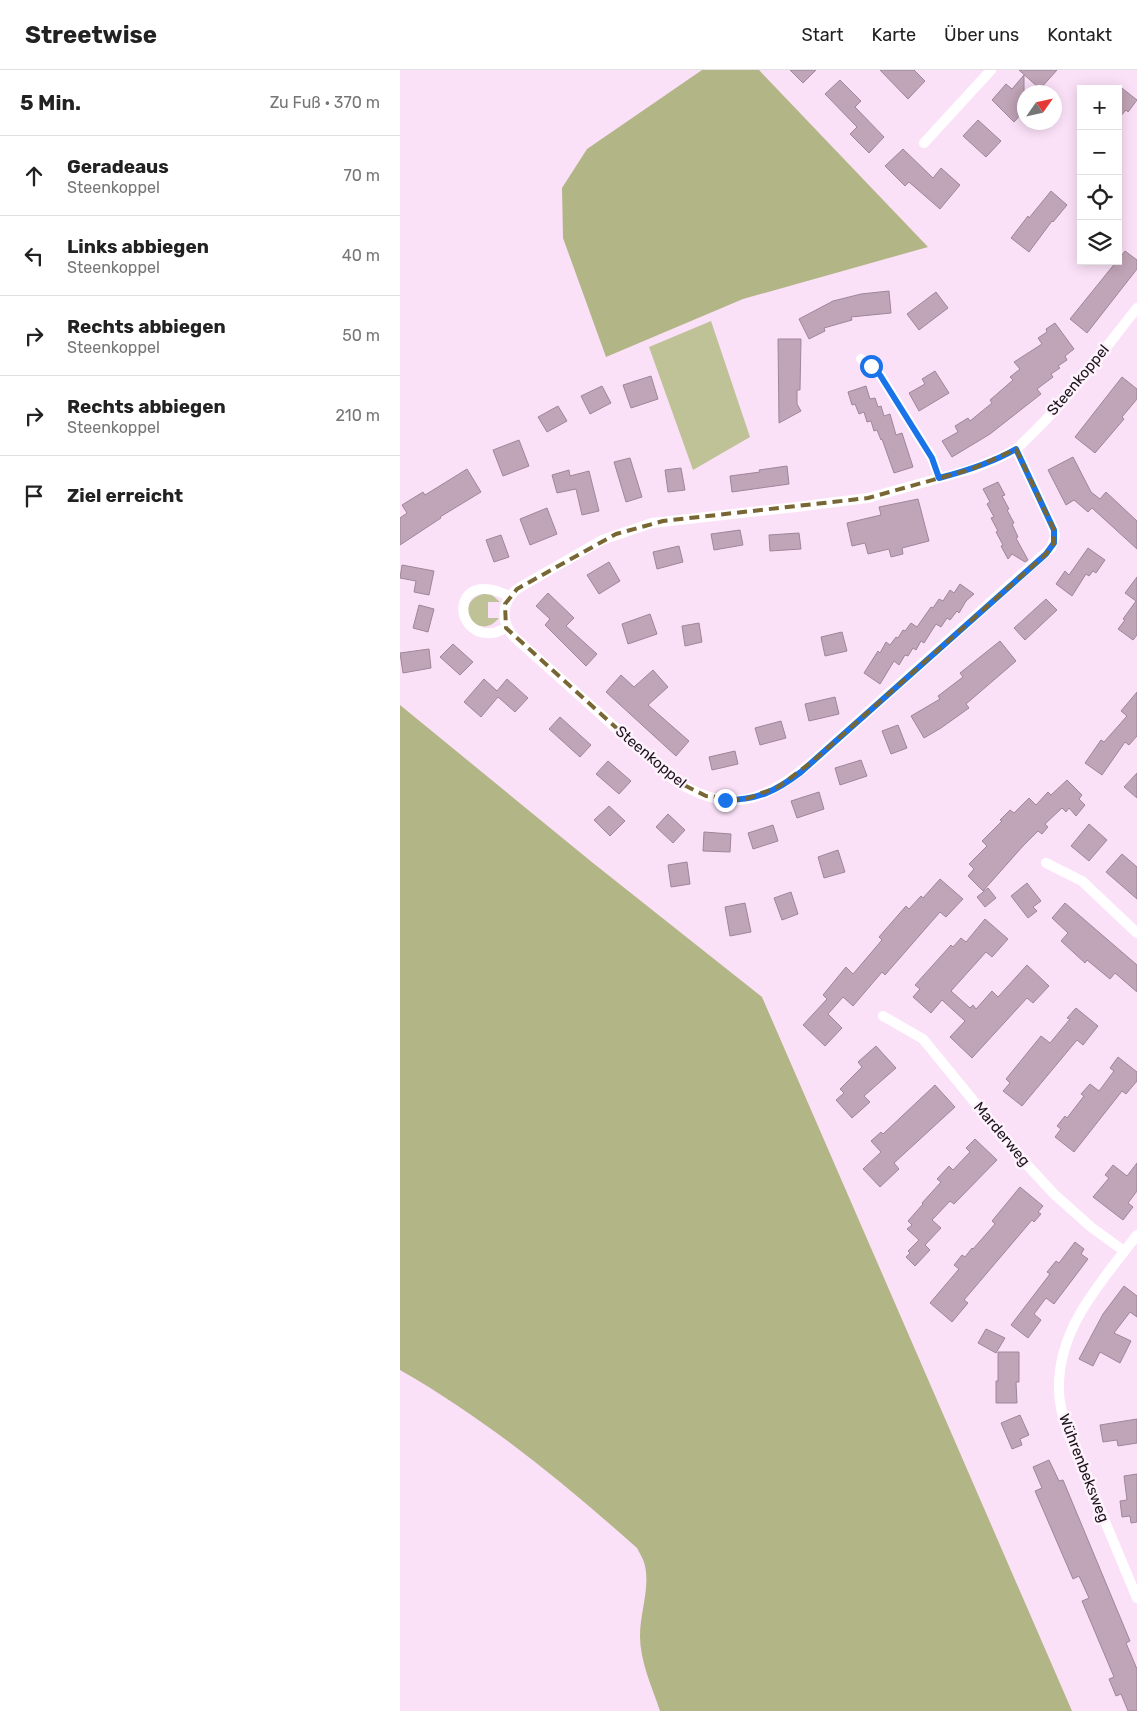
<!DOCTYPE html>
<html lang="de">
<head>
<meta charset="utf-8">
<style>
  body { margin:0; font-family:Rubik,sans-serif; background:#f2f2f2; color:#222 }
  .controls { position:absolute; right:15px; top:15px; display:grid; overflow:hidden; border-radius:0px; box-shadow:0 2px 12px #0003 }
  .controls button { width:45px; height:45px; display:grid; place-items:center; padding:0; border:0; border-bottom:1px solid #e0e0e0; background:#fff; color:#222; font:25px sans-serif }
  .compass { position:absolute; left:617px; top:15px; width:45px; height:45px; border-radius:50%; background:#fff; box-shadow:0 2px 12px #0003; rotate:56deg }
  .stop { position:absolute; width:15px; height:15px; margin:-11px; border:4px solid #1a73e8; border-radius:50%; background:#fff }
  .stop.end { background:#1a73e8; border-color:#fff; box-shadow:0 1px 5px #0008 }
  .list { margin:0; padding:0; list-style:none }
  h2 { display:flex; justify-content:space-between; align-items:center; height:65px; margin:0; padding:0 20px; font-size:21px }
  h2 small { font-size:16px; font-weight:400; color:#767676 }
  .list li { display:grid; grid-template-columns:32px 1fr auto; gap:15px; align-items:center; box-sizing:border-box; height:80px; padding:0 20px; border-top:1px solid #e0e0e0 }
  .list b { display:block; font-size:19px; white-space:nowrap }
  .list p { margin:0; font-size:16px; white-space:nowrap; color:#767676 }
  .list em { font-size:16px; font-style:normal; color:#767676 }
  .icon { flex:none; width:28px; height:28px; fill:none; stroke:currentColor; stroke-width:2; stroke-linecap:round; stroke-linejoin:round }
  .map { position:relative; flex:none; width:737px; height:1641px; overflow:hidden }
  header { display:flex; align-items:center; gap:30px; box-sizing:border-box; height:70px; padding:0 25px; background:#fff; border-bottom:1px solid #e0e0e0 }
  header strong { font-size:24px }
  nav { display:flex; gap:28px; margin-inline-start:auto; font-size:18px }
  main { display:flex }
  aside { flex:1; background:#fff }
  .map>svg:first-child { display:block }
  .green { fill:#bfc296 }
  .forest { fill:#b2b586 }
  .building { fill:#c0a4b7; stroke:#a08699 }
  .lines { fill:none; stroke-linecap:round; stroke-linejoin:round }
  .minor { stroke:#fff; stroke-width:10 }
  .route { stroke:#1a73e8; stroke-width:6 }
  .marked { fill:none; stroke:#786735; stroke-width:4; stroke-dasharray:10 6; stroke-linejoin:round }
  .labels { text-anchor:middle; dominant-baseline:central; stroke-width:5; stroke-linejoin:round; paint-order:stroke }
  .street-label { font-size:15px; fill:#1c141c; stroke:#fef3fd }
</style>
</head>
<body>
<header>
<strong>Streetwise</strong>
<nav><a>Start</a><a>Karte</a><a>Über uns</a><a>Kontakt</a></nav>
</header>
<main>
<aside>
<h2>5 Min.<small>Zu Fuß · 370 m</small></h2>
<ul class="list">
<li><svg class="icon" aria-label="ahead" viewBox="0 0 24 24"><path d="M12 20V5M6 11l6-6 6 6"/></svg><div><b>Geradeaus</b><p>Steenkoppel</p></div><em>70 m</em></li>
<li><svg class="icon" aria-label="left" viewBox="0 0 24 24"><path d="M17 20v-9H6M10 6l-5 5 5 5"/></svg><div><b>Links abbiegen</b><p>Steenkoppel</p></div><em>40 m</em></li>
<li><svg class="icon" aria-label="right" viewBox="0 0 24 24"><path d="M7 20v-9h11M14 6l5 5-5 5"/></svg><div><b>Rechts abbiegen</b><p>Steenkoppel</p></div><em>50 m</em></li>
<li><svg class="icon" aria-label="right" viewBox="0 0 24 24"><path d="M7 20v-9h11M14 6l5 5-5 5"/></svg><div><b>Rechts abbiegen</b><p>Steenkoppel</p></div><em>210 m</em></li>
<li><svg class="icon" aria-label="arrive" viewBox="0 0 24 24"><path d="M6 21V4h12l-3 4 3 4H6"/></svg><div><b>Ziel erreicht</b></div></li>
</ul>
</aside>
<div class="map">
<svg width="737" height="1641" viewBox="0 0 737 1641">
  <rect width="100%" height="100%" fill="#fbe1f8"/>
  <g class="green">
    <polygon points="311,251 350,367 293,400 249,277"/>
    <path d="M 86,523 L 92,525 L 100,532 L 88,532 L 88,548 L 99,548 C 78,574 48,532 86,523 Z"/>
  </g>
  <g class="forest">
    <polygon points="302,0 359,0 528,177 343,229 206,287 163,168 162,118 187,79"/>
    <path d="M 0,635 L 193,793 L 362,927 L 672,1641 L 260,1641 C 252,1617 240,1592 240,1566 C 240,1543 250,1518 245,1496 C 244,1490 240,1484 237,1478 C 164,1413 86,1349 0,1300 Z"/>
  </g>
  <g class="building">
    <polygon points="390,0 416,0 403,13"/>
    <polygon points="480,0 514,0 525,11 508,29"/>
    <polygon points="619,0 657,0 640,19"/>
    <polygon points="624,5 624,41 614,52 592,30 606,14 612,19"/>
    <polygon points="440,10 461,31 455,37 484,67 469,83 450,64 457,57 425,24"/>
    <polygon points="718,15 737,30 728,42 726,40 718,49"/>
    <polygon points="578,50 601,71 586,87 563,66"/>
    <polygon points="503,79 533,108 541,98 560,115 540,139 509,112 505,116 485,96"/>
    <polygon points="651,121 667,135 653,152 652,151 629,182 611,168 628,146 629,148"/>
    <polygon points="725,181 737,190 737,199 687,263 670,249"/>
    <polygon points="489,221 491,243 451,247 452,250 424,258 425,261 409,269 399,249 433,231 461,224"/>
    <polygon points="536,222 548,238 519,260 507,244"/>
    <polygon points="655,253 674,279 665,286 667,290 658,296 660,298 651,304 653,307 637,319 641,324 590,364 552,387 542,371 558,362 555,356 568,348 570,351 592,333 590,330 613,310 610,307 620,299 614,292 642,274 638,268 647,262 646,259"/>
    <polygon points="378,269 401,269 400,320 397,320 397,334 401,341 379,353"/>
    <polygon points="535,301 549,323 519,341 509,323 525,314 522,309"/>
    <polygon points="251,306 258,329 231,338 223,315"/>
    <polygon points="722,307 737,319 737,329 722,347 724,349 695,383 675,367"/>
    <polygon points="202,316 211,333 190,344 181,326"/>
    <polygon points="466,316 470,329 475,328 478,337 481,336 484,346 490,344 496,365 502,363 513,397 494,403 482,369 481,370 477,360 474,361 471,351 467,352 464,342 459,344 455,334 452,335 448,322"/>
    <polygon points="158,336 167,351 147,362 138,347"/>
    <polygon points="119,370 129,396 103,406 93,380"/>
    <polygon points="673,387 691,422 700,429 706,422 737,451 737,479 692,438 688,442 674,430 666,435 648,400"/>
    <polygon points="230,388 242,427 226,432 214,392"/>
    <polygon points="387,396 389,414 332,422 330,406 360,402 359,400"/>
    <polygon points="281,398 285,420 268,422 265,400"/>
    <polygon points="67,399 81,422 40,447 41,448 0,475 0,448 7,443 2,435 23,422 25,425"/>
    <polygon points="169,400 170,406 189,401 199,441 182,445 176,419 157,423 152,405"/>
    <polygon points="598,412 605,425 602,426 609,439 607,440 614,453 612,454 618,467 616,468 628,490 625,492 612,484 608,489 601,476 603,475 596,462 598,461 591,448 594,447 587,434 590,432 583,419"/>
    <polygon points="518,429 529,471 502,478 503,484 491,487 489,479 468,484 465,473 452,476 447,453 481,445 479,437"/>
    <polygon points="147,438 157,464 130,475 120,449"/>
    <polygon points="340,460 343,475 314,480 311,464"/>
    <polygon points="399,463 401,479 370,481 369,465"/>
    <polygon points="101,465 109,487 94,492 86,470"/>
    <polygon points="279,476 283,492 257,499 253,482"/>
    <polygon points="688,478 705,490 696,503 693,501 689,506 686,504 672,526 656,514 665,501 669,505"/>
    <polygon points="209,492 220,511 199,524 187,505"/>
    <polygon points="2,495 34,501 29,525 14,522 16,511 0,508"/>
    <polygon points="737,507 737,565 733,570 718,559 725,550 723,549 736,531 725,523"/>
    <polygon points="560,514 574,524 566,531 559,543 557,541 550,550 547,548 541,557 536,554 524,573 521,571 516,580 513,578 508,586 505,585 499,595 494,591 480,614 464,603 478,581 480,583 486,572 490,575 496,567 498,568 503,560 505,561 511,553 517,557 531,537 533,538 539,529 543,531 550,520 554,523"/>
    <polygon points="148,523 174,548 166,556 197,584 186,596 145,555 150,549 136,536"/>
    <polygon points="646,529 657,540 625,570 614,558"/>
    <polygon points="19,535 34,539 28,562 13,558"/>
    <polygon points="250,544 257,564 228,574 222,554"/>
    <polygon points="299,553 302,572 285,576 282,556"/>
    <polygon points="442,562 447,581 425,586 421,567"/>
    <polygon points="600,571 616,591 566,634 569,638 541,658 524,668 511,646 540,629 538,626 563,607 560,603"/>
    <polygon points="53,574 73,592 60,605 40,587"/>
    <polygon points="29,579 31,598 3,603 0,583"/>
    <polygon points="253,600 268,617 248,635 289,671 276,686 206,622 221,605 234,617"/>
    <polygon points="84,609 97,621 107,609 128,628 115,642 98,627 81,647 64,632"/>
    <polygon points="737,622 737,666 729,675 725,672 702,705 685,693 701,670 704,672 727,646 721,641"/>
    <polygon points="435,627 439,644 409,651 405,634"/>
    <polygon points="160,647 191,675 180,687 149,659"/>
    <polygon points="381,651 386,668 360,675 355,658"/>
    <polygon points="498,655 507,678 491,684 482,661"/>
    <polygon points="335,681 338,694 312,700 309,687"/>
    <polygon points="461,690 467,706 440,715 435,698"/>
    <polygon points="208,691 231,711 219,724 196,704"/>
    <polygon points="737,703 737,728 724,717"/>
    <polygon points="667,710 682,725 679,729 685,735 676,746 669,738 666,742 662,738 645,754 648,757 642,764 638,761 623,776 583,821 568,806 574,799 569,794 587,776 582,771 602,751 600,750 610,740 614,743 629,728 636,735 648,722 651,725"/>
    <polygon points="419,722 424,739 397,748 391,731"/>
    <polygon points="209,736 225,751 210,766 194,750"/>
    <polygon points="268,744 285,760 273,773 256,757"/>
    <polygon points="689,754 707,770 689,791 671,776"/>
    <polygon points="373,755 378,771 353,779 348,763"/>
    <polygon points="304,762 331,764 330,782 303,781"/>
    <polygon points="438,780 445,802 424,808 418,787"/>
    <polygon points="722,784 737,797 737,829 706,802"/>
    <polygon points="287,792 290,814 271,817 268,795"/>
    <polygon points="540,809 563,829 546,847 540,842 485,905 482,902 453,936 443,927 428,944 442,958 425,976 403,955 427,929 423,925 446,897 453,904 482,870 479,867 506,836 509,839 521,826 523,828"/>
    <polygon points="627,813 641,831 633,837 637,841 628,848 611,826"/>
    <polygon points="588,818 596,828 585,837 577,827"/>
    <polygon points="391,822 398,844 382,850 374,828"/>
    <polygon points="345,833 351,862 330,866 325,837"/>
    <polygon points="665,833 737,895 737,922 715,903 710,909 687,890 685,893 661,871 668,863 652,848"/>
    <polygon points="585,849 608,869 592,887 586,882 551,921 570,938 573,935 576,939 592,921 598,927 627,895 649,916 633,933 627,928 572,988 550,967 565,951 542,930 531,943 513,927 520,919 515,915 551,875 553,877 561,868 566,872"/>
    <polygon points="676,938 698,956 683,975 677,970 622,1036 603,1021 610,1013 606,1009 641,966 650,973 670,949 667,948"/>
    <polygon points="476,976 496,998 464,1026 470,1032 452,1048 436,1030 444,1023 440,1019 462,997 458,992"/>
    <polygon points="718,987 737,1002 737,1011 726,1024 722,1021 674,1082 655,1067 661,1059 657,1056 665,1046 667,1048 684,1026 681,1024 690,1014 699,1021 714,1001 710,998"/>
    <polygon points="535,1015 555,1037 494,1093 499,1099 480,1117 463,1099 481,1082 471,1071 481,1062 483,1064"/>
    <polygon points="575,1069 597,1090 554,1134 550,1131 532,1150 541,1158 525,1175 530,1180 515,1196 506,1187 510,1183 508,1181 519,1170 507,1159 512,1155 508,1151 523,1134 522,1133 541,1112 537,1109 549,1096 553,1100 570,1082 566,1078"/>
    <polygon points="737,1093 737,1121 728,1133 733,1137 723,1150 693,1127 709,1108 705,1105 713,1095 727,1106"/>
    <polygon points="620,1117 643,1136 638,1142 641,1144 634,1152 632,1150 564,1230 568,1233 552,1252 530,1233 559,1199 554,1195 562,1185 565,1187 572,1178 573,1179 595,1154 592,1151"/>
    <polygon points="675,1172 684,1179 681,1184 688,1189 654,1234 646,1228 634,1244 641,1250 628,1268 611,1255 650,1204 647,1202 656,1191 659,1193"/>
    <polygon points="724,1216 737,1226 737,1247 730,1242 714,1263 731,1271 720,1293 700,1282 693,1296 679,1289 703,1244"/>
    <polygon points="586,1259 605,1268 596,1283 578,1273"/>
    <polygon points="598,1282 619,1282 619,1312 616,1312 617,1333 596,1333 596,1311 598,1311"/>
    <polygon points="620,1345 629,1365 620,1369 622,1375 612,1379 601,1353"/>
    <polygon points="737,1349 737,1373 718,1376 717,1370 703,1372 700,1355"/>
    <polygon points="649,1390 659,1411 663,1410 730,1571 726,1573 737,1599 737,1641 728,1641 721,1624 716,1626 709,1609 714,1607 682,1531 689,1528 679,1506 673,1509 635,1421 642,1418 633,1397"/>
    <polygon points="737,1404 737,1452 731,1453 730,1446 722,1447 720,1431 727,1430 724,1406"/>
  </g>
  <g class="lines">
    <g class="minor">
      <polyline points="524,73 591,0"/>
      <polyline points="461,289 471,296 480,305 532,388 539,408"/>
      <path d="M 616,379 L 654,460 L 655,466 L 651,478 L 413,691 C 365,731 330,746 274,710 L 113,566 C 100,550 102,532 117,519 L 202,470 L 252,453 L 396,437 L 468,428 L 572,399 L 599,388 Z"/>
      <path d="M 616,379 C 662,338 699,286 737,238"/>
      <path d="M 106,558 C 102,560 96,563 92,563 C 51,567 52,497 109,526"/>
      <polyline points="646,793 682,811 737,863"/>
      <polyline points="483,946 523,969 617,1084 654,1124 691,1157 724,1181"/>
      <path d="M 737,1165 C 703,1210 660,1255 659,1314 C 658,1331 663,1347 668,1363 L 737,1528"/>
    </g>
  </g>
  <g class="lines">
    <path class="route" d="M 325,730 C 358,730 376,721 401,702 L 646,484 L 654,473 L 654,460 L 616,379 C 592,393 566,401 539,408 L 532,388 L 480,305 L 471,296"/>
  </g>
  <path class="marked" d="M 616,379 L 654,460 L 654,473 L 646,484 L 413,691 L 378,717 L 343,730 L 306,726 L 274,710 L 106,558 L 105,534 L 117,519 L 216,464 L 263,451 L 468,428 L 572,399 Z"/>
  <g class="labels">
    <g class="street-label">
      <text transform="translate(678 310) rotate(-50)">Steenkoppel</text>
      <text transform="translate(251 687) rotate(40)">Steenkoppel</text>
      <text transform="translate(602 1064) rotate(50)">Marderweg</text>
      <text transform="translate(684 1398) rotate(69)">Wührenbeksweg</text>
    </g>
  </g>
</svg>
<div class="controls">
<button>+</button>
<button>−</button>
<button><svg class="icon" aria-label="locate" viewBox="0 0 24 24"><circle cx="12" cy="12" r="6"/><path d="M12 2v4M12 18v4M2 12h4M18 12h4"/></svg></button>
<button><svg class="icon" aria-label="layers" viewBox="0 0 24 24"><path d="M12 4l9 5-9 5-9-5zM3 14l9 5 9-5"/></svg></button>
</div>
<svg class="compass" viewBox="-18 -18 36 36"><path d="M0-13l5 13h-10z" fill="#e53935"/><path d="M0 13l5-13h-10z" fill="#767676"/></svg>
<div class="stop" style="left:471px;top:296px"></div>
<div class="stop end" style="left:325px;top:730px"></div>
</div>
</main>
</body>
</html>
